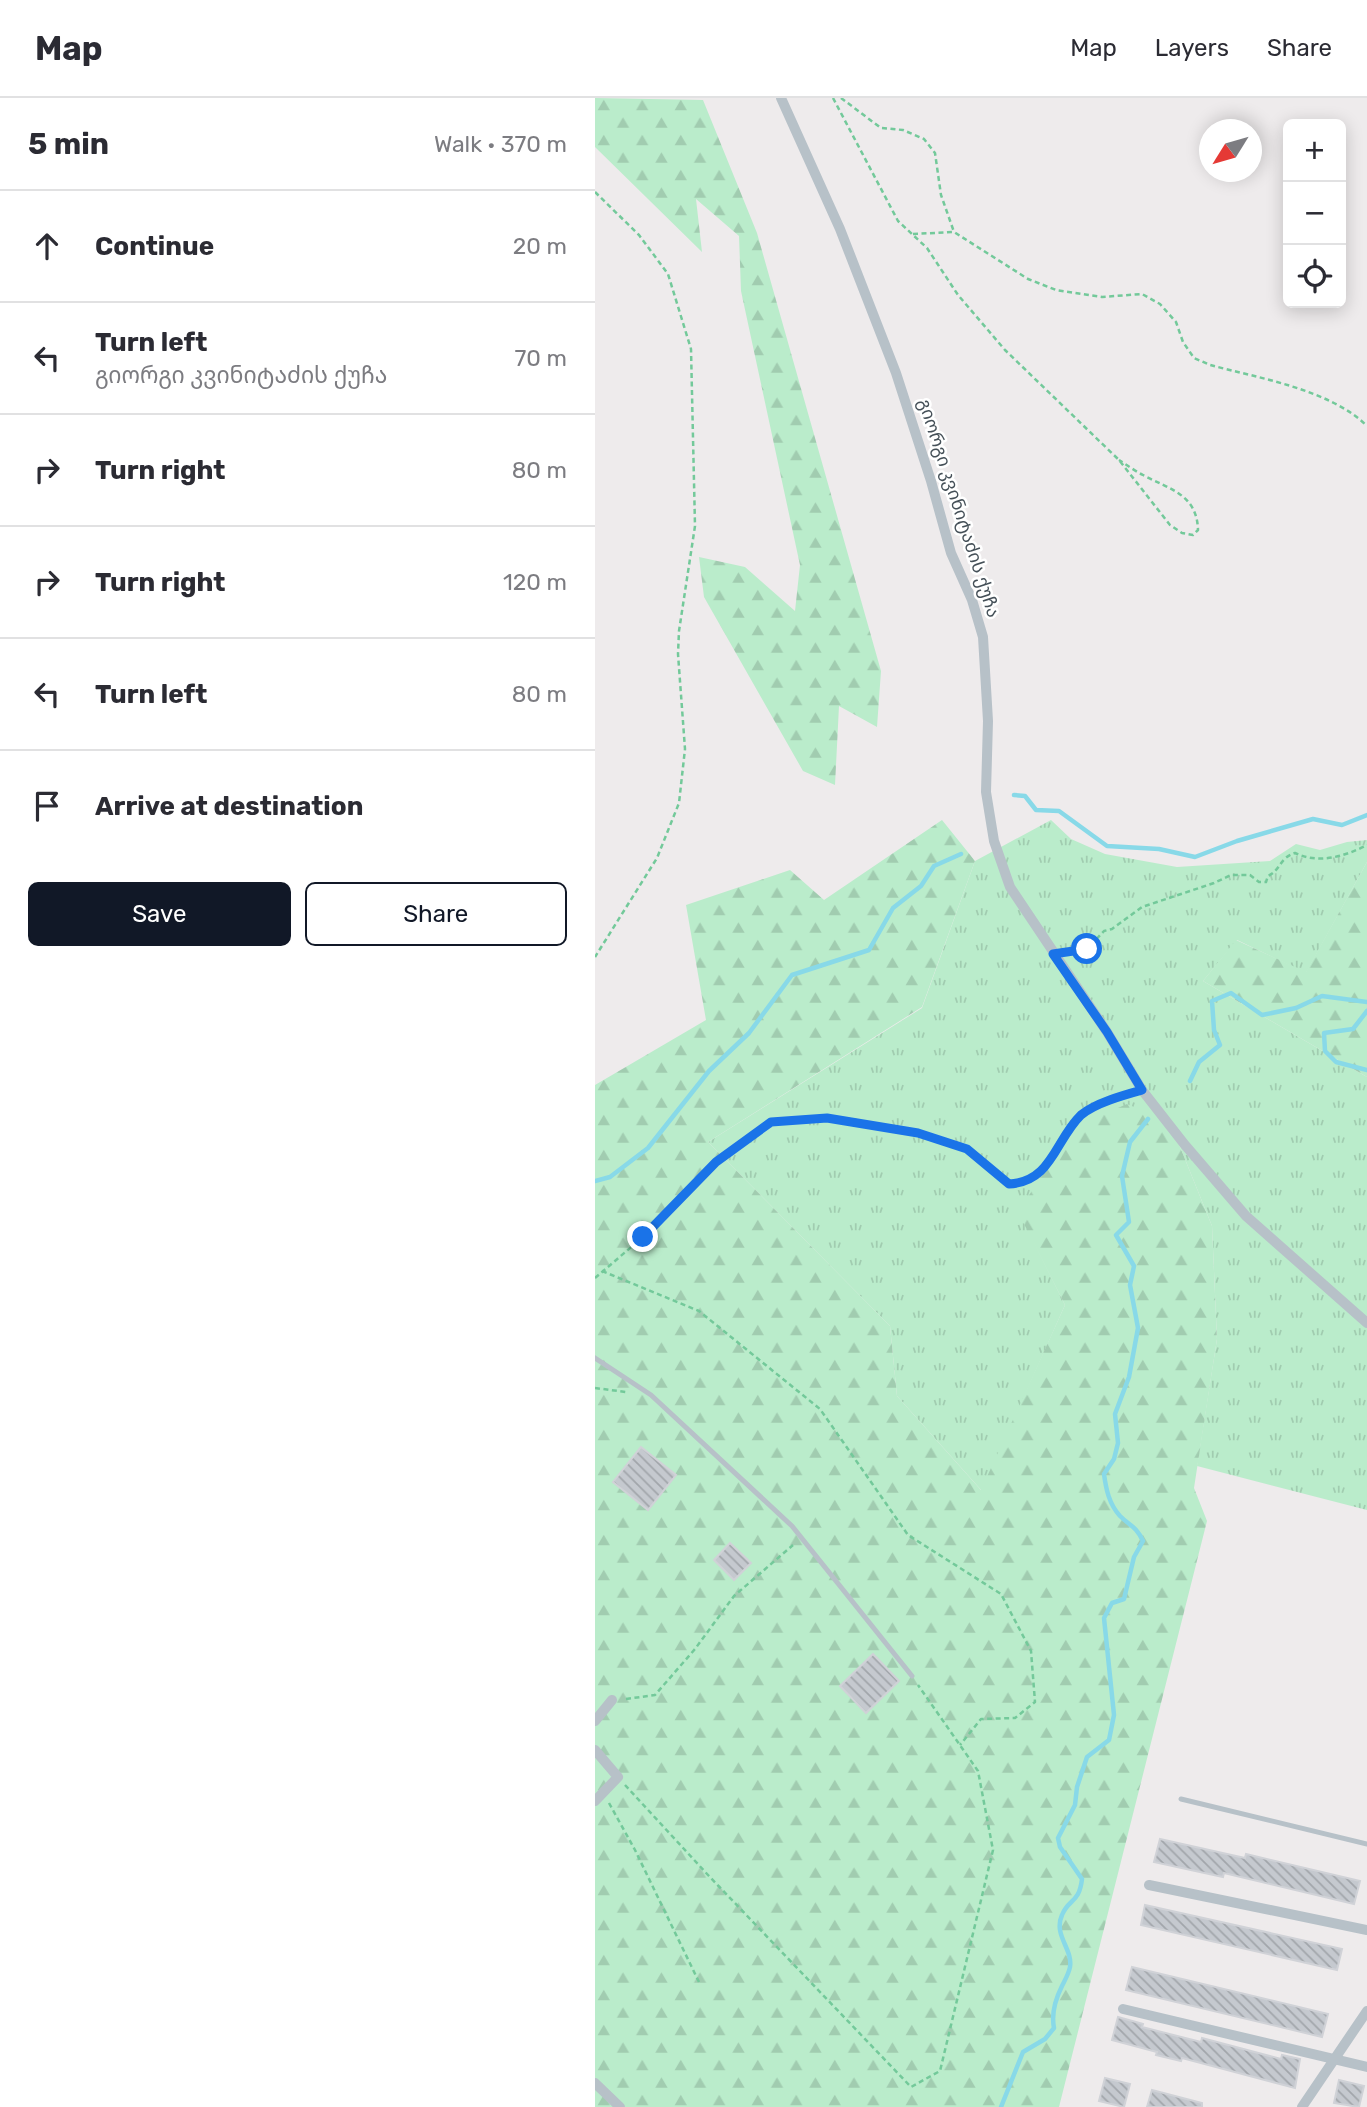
<!DOCTYPE html>
<html lang="en">
<head>
<meta charset="utf-8">
<style>
  body { margin:0; font-family:Rubik,"Noto Sans Georgian",sans-serif; background:#f7f7f7; color:#2b2b33 }
  .controls { position:absolute; right:21px; top:21px; display:grid; overflow:hidden; border-radius:10px; box-shadow:0 4px 18px #0003 }
  .controls button { width:63px; height:63px; display:grid; place-items:center; padding:0; border:0; border-bottom:2px solid #e1e1e2; background:#fff; color:#2b2b33; font:35px sans-serif }
  .compass { position:absolute; left:604px; top:21px; width:63px; height:63px; border-radius:50%; background:#fff; box-shadow:0 4px 18px #0003; rotate:233deg }
  .stop { position:absolute; width:21px; height:21px; margin:-16px; border:5px solid #1a73e8; border-radius:50%; background:#fff }
  .stop.end { background:#1a73e8; border-color:#fff; box-shadow:0 2px 7px #0008 }
  .list { margin:0; padding:0; list-style:none }
  h2 { display:flex; justify-content:space-between; align-items:center; height:91px; margin:0; padding:0 28px; font-size:30px }
  h2 small { font-size:23px; font-weight:400; color:#7c7c81 }
  .list li { display:grid; grid-template-columns:46px 1fr auto; gap:21px; align-items:center; box-sizing:border-box; height:112px; padding:0 28px; border-top:2px solid #e1e1e2 }
  .list b { display:block; font-size:26px; white-space:nowrap }
  .list p { margin:0; font-size:23px; white-space:nowrap; color:#7c7c81 }
  .list em { font-size:23px; font-style:normal; color:#7c7c81 }
  .actions { display:flex; gap:14px; padding:21px 28px }
  .actions a { flex:1; padding:16px 0; border:2px solid #111827; border-radius:10px; text-align:center; font-size:24px; color:#111827 }
  .actions .main { background:#111827; color:#fff }
  .icon { flex:none; width:38px; height:38px; fill:none; stroke:currentColor; stroke-width:2; stroke-linecap:round; stroke-linejoin:round }
  .map { position:relative; flex:none; width:772px; height:2009px; overflow:hidden }
  header { display:flex; align-items:center; gap:42px; box-sizing:border-box; height:98px; padding:0 35px; background:#fff; border-bottom:2px solid #e1e1e2 }
  header strong { font-size:33px }
  nav { display:flex; gap:38px; margin-inline-start:auto; font-size:24px }
  main { display:flex }
  aside { flex:1; background:#fff }
  .map>svg:first-child { display:block }
  .grass { fill:url(#grass-tufts) }
  .forest { fill:url(#forest-firs) }
  .lines { fill:none; stroke-linecap:round; stroke-linejoin:round }
  .stream { stroke:#88d9e8; stroke-width:4.5 }
  .building { fill:url(#building-back-hatch); stroke:#d0d2d7; stroke-width:2 }
  .path { stroke:#73c99a; stroke-width:2.5; stroke-dasharray:5 3.5; stroke-linecap:butt }
  .lane { stroke:#b7c1c8; stroke-width:5 }
  .street { stroke:#b7c1c8; stroke-width:10 }
  .route { stroke:#1a73e8; stroke-width:9 }
  .labels { text-anchor:middle; dominant-baseline:central; stroke-width:5; stroke-linejoin:round; paint-order:stroke }
  .street-label { font-size:18px; fill:#455058; stroke:#fff }
</style>
</head>
<body>
<header>
<strong>Map</strong>
<nav><a>Map</a><a>Layers</a><a>Share</a></nav>
</header>
<main>
<aside>
<h2>5 min<small>Walk · 370 m</small></h2>
<ul class="list">
<li><svg class="icon" aria-label="ahead" viewBox="0 0 24 24"><path d="M12 20V5M6 11l6-6 6 6"/></svg><div><b>Continue</b></div><em>20 m</em></li>
<li><svg class="icon" aria-label="left" viewBox="0 0 24 24"><path d="M17 20v-9H6M10 6l-5 5 5 5"/></svg><div><b>Turn left</b><p>გიორგი კვინიტაძის ქუჩა</p></div><em>70 m</em></li>
<li><svg class="icon" aria-label="right" viewBox="0 0 24 24"><path d="M7 20v-9h11M14 6l5 5-5 5"/></svg><div><b>Turn right</b></div><em>80 m</em></li>
<li><svg class="icon" aria-label="right" viewBox="0 0 24 24"><path d="M7 20v-9h11M14 6l5 5-5 5"/></svg><div><b>Turn right</b></div><em>120 m</em></li>
<li><svg class="icon" aria-label="left" viewBox="0 0 24 24"><path d="M17 20v-9H6M10 6l-5 5 5 5"/></svg><div><b>Turn left</b></div><em>80 m</em></li>
<li><svg class="icon" aria-label="arrive" viewBox="0 0 24 24"><path d="M6 21V4h12l-3 4 3 4H6"/></svg><div><b>Arrive at destination</b></div></li>
</ul>
<div class="actions"><a class="main">Save</a><a>Share</a></div>
</aside>
<div class="map">
<svg width="772" height="2009" viewBox="0 0 772 2009">
  <defs>
    <pattern id="grass-tufts" width="24" height="20" patternUnits="userSpaceOnUse" patternTransform="scale(1.75)"><rect width="24" height="20" fill="#baeccb"/><path d="M3 7l-1-3M5 7V3M7 7l1-3M15 17l-1-3M17 17v-4M19 17l1-3" fill="none" stroke="#a1ccb0"/></pattern>
    <pattern id="forest-firs" width="22" height="20" patternUnits="userSpaceOnUse" patternTransform="scale(1.75)"><rect width="22" height="20" fill="#baeccb"/><path d="M5 1l3.5 6h-7zM16 11l3.5 6h-7z" fill="#a1ccb0"/></pattern>
    <pattern id="building-back-hatch" width="6" height="6" patternUnits="userSpaceOnUse" patternTransform="scale(1.75)"><rect width="6" height="6" fill="#c5c9cf"/><path d="M-1 5l2 2M0 0l6 6M5-1l2 2" fill="none" stroke="#a2a6ab"/></pattern>
  </defs>
  <rect width="100%" height="100%" fill="#eeebec"/>
  <polygon class="grass" points="456,722 476,741 510,756 582,769 675,763 701,746 725,752 752,744 772,742 772,764 711,875 642,842 608,883 772,979 772,1412 602,1368 622,1241 617,1128 575,1024 424,1114 470,1207 387,1393 302,1298 295,1228 113,1044 327,910 380,763"/>
  <g class="forest">
    <polygon points="0,0 108,2 162,135 286,573 282,629 244,608 240,687 208,673 109,499 104,459 150,469 200,513 205,467 146,193 144,138 101,101 107,154 0,49"/>
    <polygon points="347,722 380,763 327,909 113,1044 295,1228 302,1298 386,1392 470,1207 423,1114 479,1029 532,1006 575,1024 617,1128 622,1241 599,1390 612,1423 464,2009 0,2009 0,987 111,922 91,807 195,772 229,802"/>
    <polygon points="772,764 772,979 608,883 641,842 711,874"/>
  </g>
  <g class="lines">
    <g class="stream">
      <polyline points="419,697 430,698 441,712 464,713 512,748 564,751 600,759 642,743 718,721 747,727 772,717"/>
      <polyline points="772,913 758,931 729,935 730,953 741,964 772,972"/>
      <polyline points="595,983 604,964 625,947 619,932 617,903 636,895 667,917 701,910 727,898 772,904"/>
      <polyline points="0,1083 15,1079 53,1050 114,973 154,935 197,877 274,852 298,810 326,788 339,768 366,756"/>
      <path d="M 406,2009 L 428,1954 L 450,1941 L 459,1930 C 456,1915 460,1902 467,1888 C 470,1882 474,1875 475,1869 C 478,1851 458,1837 467,1817 C 474,1800 484,1806 487,1781 L 465,1749 L 463,1740 L 480,1707 L 482,1689 L 492,1659 L 514,1642 L 519,1617 L 509,1520 L 517,1505 L 529,1501 L 539,1459 L 548,1443 C 541,1428 535,1428 525,1418 C 514,1406 511,1391 509,1376 L 519,1361 L 523,1345 L 520,1316 L 534,1279 L 543,1230 L 535,1187 L 539,1168 L 521,1137 L 534,1124 L 527,1078 L 535,1044 L 553,1021"/>
    </g>
  </g>
  <g class="building">
    <polygon points="46,1349 81,1377 53,1412 18,1384"/>
    <polygon points="135,1445 156,1465 139,1482 119,1462"/>
    <polygon points="278,1556 304,1583 271,1615 245,1588"/>
    <polygon points="565,1741 650,1760 651,1756 765,1783 759,1806 629,1775 628,1779 559,1764"/>
    <polygon points="550,1807 747,1851 742,1872 546,1827"/>
    <polygon points="537,1869 733,1916 727,1939 531,1892"/>
    <polygon points="523,1919 548,1926 547,1929 606,1944 607,1940 686,1961 687,1957 705,1961 700,1990 587,1960 586,1963 561,1957 562,1954 517,1942"/>
    <polygon points="510,1980 535,1986 529,2009 504,2003"/>
    <polygon points="744,1982 769,1988 764,2009 739,2005"/>
    <polygon points="557,1992 607,2005 607,2009 552,2009"/>
  </g>
  <g class="lines">
    <g class="path">
      <path d="M 238,0 L 303,123 L 332,150 L 363,197 L 410,252 L 524,362 L 575,427 L 587,435 L 598,437 L 603,432 C 602,396 574,391 548,377 C 540,373 532,367 524,362"/>
      <polyline points="246,0 286,30 308,32 329,41 340,55 346,97 359,134"/>
      <polyline points="0,94 44,137 73,176 96,251 100,428 84,533 83,556 90,651 84,705 62,760 0,859"/>
      <path d="M 318,136 L 359,134 L 433,181 L 461,192 L 507,199 L 547,196 L 565,206 L 581,224 L 588,244 L 599,260 L 615,267 C 664,280 736,292 772,328"/>
      <path d="M 472,854 L 492,851 L 509,833 L 517,831 L 547,809 L 619,785 L 636,777 L 655,777 L 664,784 L 671,784 L 673,778 C 686,772 684,760 700,755 C 723,766 749,759 772,747"/>
      <polyline points="7,1173 104,1213 225,1311 313,1437 406,1496 436,1553 440,1604 420,1620 386,1621 365,1647"/>
      <polyline points="0,1180 48,1139 121,1064 176,1024 232,1020 323,1035 372,1050 414,1086 429,1085 443,1077 487,1017 520,1000 533,996"/>
      <polyline points="0,1290 31,1294"/>
      <polyline points="31,1601 60,1597 100,1551 139,1498 198,1447"/>
      <polyline points="30,1687 113,1777 316,1989 345,1973 398,1752 383,1673 323,1587"/>
      <polyline points="14,1705 40,1752 104,1884"/>
    </g>
    <g class="lane">
      <polyline points="0,1260 56,1297 197,1428 317,1578"/>
      <polyline points="586,1701 772,1746"/>
    </g>
    <g class="street">
      <polyline points="186,0 245,131 301,275 336,383 356,455 377,502 388,539 393,623 391,694 399,743 415,789 512,934 547,992 590,1047 651,1118 772,1225"/>
      <polyline points="0,1623 17,1602"/>
      <polyline points="0,1652 23,1679 0,1703"/>
      <polyline points="554,1787 772,1832"/>
      <polyline points="528,1911 772,1969"/>
      <polyline points="0,1985 25,2009"/>
      <polyline points="707,2009 772,1913"/>
    </g>
  </g>
  <g class="lines">
    <path class="route" d="M 48,1139 L 121,1064 L 176,1024 L 232,1020 L 323,1035 L 372,1051 L 414,1086 C 457,1084 460,1042 486,1017 C 500,1005 529,997 547,992 L 512,934 L 458,856 L 492,851"/>
  </g>
  <g class="labels">
    <g class="street-label">
      <text transform="translate(364 410) rotate(72)">გიორგი კვინიტაძის ქუჩა</text>
    </g>
  </g>
</svg>
<div class="controls">
<button>+</button>
<button>−</button>
<button><svg class="icon" aria-label="locate" viewBox="0 0 24 24"><circle cx="12" cy="12" r="6"/><path d="M12 2v4M12 18v4M2 12h4M18 12h4"/></svg></button>
</div>
<svg class="compass" viewBox="-18 -18 36 36"><path d="M0-13l5 13h-10z" fill="#e53935"/><path d="M0 13l5-13h-10z" fill="#7c7c81"/></svg>
<div class="stop" style="left:492px;top:851px"></div>
<div class="stop end" style="left:48px;top:1139px"></div>
</div>
</main>
</body>
</html>
